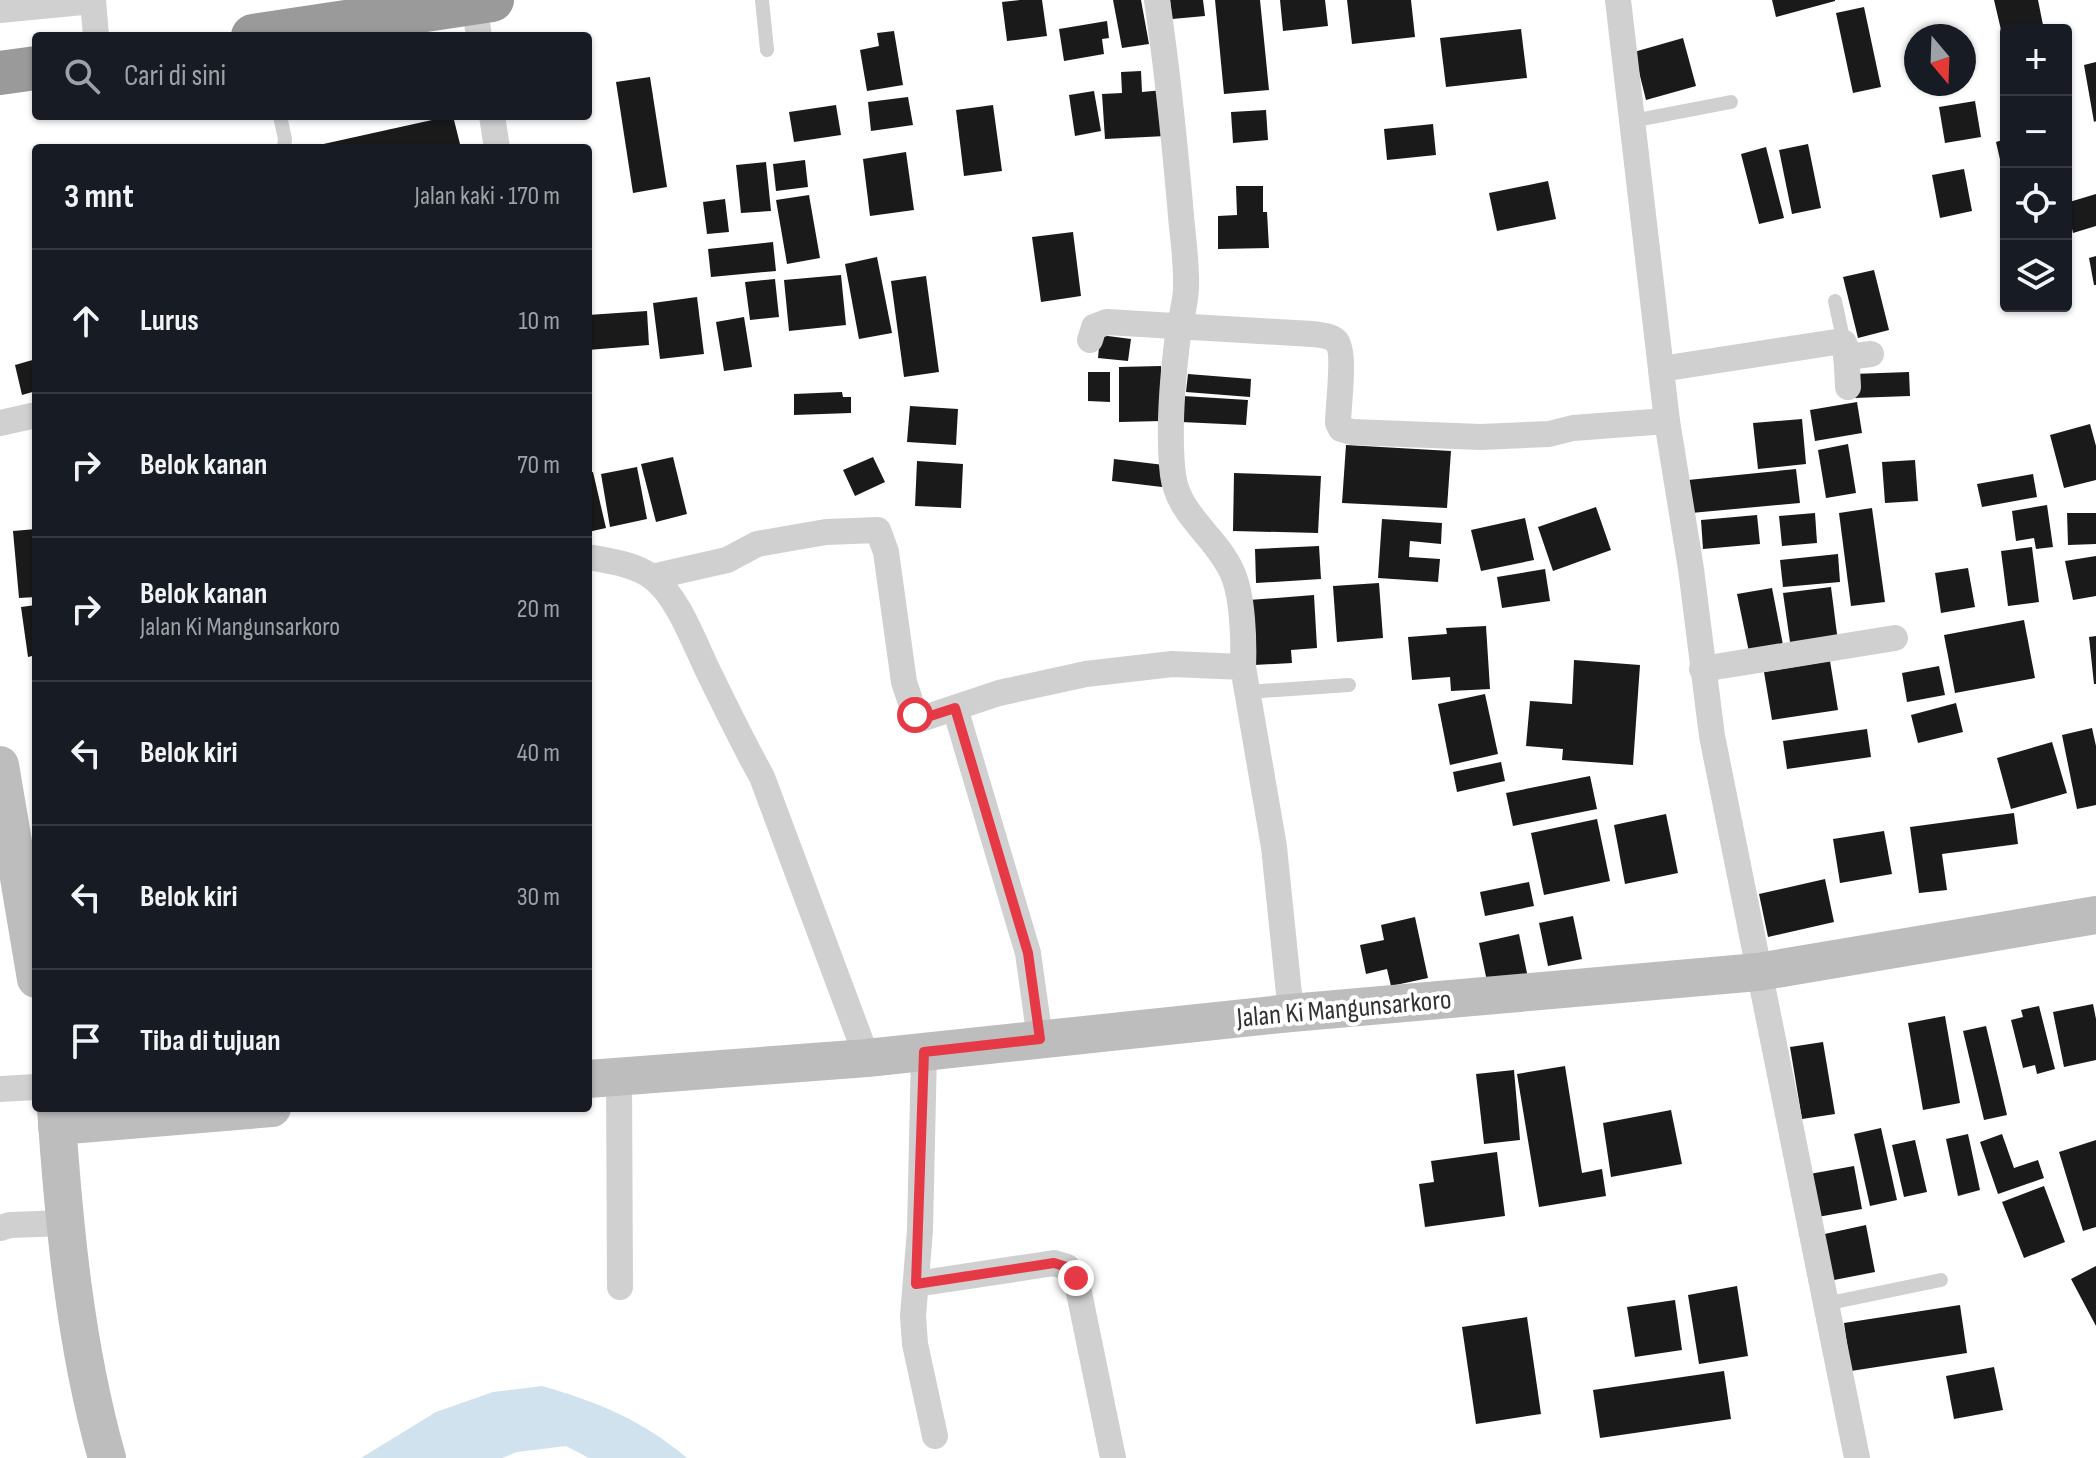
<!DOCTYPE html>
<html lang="id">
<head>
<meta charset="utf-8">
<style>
  body { margin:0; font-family:"Sofia Sans Condensed",sans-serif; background:#242831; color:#f1f3f6 }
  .controls { position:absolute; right:24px; top:24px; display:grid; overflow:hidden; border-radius:8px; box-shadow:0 2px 6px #0004 }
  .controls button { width:72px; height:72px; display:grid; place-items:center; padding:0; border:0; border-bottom:2px solid #363941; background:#171b24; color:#f1f3f6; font:40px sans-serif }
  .compass { position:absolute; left:1904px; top:24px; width:72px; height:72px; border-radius:50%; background:#171b24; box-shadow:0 2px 6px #0004; rotate:161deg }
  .stop { position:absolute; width:24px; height:24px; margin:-18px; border:6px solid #e63946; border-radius:50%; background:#fff }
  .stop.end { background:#e63946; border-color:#fff; box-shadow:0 2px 8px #0008 }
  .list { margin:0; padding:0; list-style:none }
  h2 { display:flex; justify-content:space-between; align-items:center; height:104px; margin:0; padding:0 32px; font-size:34px }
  h2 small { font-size:26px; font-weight:400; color:#9ea1a6 }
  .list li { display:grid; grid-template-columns:52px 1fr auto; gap:24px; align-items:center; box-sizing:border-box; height:144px; padding:0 32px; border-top:2px solid #363941 }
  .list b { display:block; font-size:30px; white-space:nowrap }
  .list p { margin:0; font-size:26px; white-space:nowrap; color:#9ea1a6 }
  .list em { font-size:26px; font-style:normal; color:#9ea1a6 }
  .icon { flex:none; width:44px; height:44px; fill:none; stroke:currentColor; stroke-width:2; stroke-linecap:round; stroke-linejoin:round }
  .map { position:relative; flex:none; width:2096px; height:1458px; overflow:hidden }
  .search { position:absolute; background:#171b24; box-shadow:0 2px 6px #0004; left:32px; top:32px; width:560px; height:88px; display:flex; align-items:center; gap:20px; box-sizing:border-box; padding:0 28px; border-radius:8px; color:#9ea1a6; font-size:30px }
  .panel { position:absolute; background:#171b24; box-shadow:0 2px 6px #0004; left:32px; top:144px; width:560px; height:968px; border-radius:8px }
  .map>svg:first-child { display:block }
  .water { fill:#cfe2ee }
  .building { fill:#1a1a1a }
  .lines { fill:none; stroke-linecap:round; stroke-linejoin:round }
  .lane { stroke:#d0d0d0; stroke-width:14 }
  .street { stroke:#d0d0d0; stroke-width:26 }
  .secondary { stroke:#bdbdbd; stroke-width:38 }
  .highway { stroke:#9a9a9a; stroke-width:44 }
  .route { stroke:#e63946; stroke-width:10 }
  .labels { text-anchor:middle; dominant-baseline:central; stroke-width:8; stroke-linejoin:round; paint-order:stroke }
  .street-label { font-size:28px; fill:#333; stroke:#fff }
</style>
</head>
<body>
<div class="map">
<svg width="2096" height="1458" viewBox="0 0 2096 1458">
  <rect width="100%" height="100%" fill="#fff"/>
  <path class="water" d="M 542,1386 C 598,1402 642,1420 687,1458 L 589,1458 L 566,1446 L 517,1452 L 502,1458 L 361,1458 L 436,1412 L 493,1392 Z"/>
  <g class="building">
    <polygon points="1020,0 1042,0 1047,36 1007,41 1002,2"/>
    <polygon points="1113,0 1141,0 1149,44 1122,48"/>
    <polygon points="1170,0 1203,0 1205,16 1172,19"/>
    <polygon points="1215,0 1260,0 1269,90 1224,94"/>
    <polygon points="1280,0 1325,0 1328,26 1283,31"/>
    <polygon points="1347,0 1411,0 1415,37 1352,44"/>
    <polygon points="1772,0 1835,0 1835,1 1776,17"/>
    <polygon points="1994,0 2038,0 2044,30 2006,30 2005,47"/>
    <polygon points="1864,7 1881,87 1853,93 1836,13"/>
    <polygon points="1107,21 1109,38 1102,39 1104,54 1064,61 1059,29"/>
    <polygon points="1521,29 1527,78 1446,87 1440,38"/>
    <polygon points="894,31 903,85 867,91 860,50 879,46 877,33"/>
    <polygon points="1683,38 1696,86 1646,100 1634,52"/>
    <polygon points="2096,62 2096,121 2094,122 2084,65"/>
    <polygon points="1141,71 1142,92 1163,90 1166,136 1105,139 1102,94 1122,93 1121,72"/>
    <polygon points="650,77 667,187 633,193 616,82"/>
    <polygon points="1094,91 1101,131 1075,136 1069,95"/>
    <polygon points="908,97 913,125 871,131 868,102"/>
    <polygon points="1975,101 1981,137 1945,143 1939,107"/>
    <polygon points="836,105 841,135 794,142 789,112"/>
    <polygon points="993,105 1002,171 964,176 956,110"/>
    <polygon points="1266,110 1268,140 1233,143 1231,112"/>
    <polygon points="450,116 453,116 461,148 319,148 319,145"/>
    <polygon points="1433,124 1436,155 1387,160 1384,129"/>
    <polygon points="2006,139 2006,181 2005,181 1996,142"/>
    <polygon points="1808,144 1821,208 1792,214 1779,150"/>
    <polygon points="1766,147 1784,218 1759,224 1741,154"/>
    <polygon points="906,152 914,210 870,216 863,159"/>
    <polygon points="805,160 808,187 776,191 773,164"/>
    <polygon points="766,162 771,211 741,213 736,165"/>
    <polygon points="1964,169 1972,211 1940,218 1932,175"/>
    <polygon points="1548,181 1556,219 1497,231 1489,193"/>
    <polygon points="1236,186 1263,186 1263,212 1267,212 1269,248 1218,249 1218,216 1237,215"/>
    <polygon points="2096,194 2096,226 2073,233 2066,203"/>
    <polygon points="809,195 820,258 787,264 776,200"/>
    <polygon points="725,199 729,232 707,234 703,202"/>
    <polygon points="1073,232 1081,296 1041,302 1032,237"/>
    <polygon points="773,242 776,271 711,277 708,249"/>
    <polygon points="2096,256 2096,285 2094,285 2089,258"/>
    <polygon points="877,257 892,333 859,339 845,264"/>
    <polygon points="1874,270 1889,330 1858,338 1843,277"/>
    <polygon points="841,275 846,325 789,331 784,280"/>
    <polygon points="926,276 939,372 904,377 891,281"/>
    <polygon points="775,279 779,317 750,320 745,282"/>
    <polygon points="697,297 704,354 660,359 653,303"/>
    <polygon points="647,311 649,345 588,350 588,315"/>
    <polygon points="744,317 752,367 724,371 716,322"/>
    <polygon points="1100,335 1131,339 1128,361 1098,358"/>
    <polygon points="36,359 36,391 22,395 15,365"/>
    <polygon points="1161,366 1162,421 1119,422 1119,367"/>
    <polygon points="1088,372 1110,372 1110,402 1088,401"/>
    <polygon points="1909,372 1910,396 1854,398 1853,374"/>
    <polygon points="1188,374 1251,379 1250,397 1186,392"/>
    <polygon points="842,392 843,397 851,397 851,413 794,415 794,394"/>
    <polygon points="1183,396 1248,400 1246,425 1181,422"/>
    <polygon points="1857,402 1862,433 1815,441 1810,410"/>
    <polygon points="910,406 958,409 956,445 907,442"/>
    <polygon points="1802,419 1806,464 1758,469 1753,423"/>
    <polygon points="2090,424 2096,446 2096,480 2064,488 2050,435"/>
    <polygon points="1848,444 1856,493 1826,498 1818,450"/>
    <polygon points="1346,445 1451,451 1447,508 1342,503"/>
    <polygon points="673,457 687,514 656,522 641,464"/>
    <polygon points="873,457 885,482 855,496 843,470"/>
    <polygon points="1114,459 1164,465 1162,487 1112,481"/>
    <polygon points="1915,460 1918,501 1885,503 1882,462"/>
    <polygon points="917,461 963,464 961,508 915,506"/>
    <polygon points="637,467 647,519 610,527 601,474"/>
    <polygon points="1796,469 1800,503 1691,513 1688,480"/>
    <polygon points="593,472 606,528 588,532 588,473"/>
    <polygon points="1234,473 1321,476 1318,533 1233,531"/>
    <polygon points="2033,474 2037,497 1982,507 1977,484"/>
    <polygon points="2047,505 2053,547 2036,549 2034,538 2016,541 2012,511"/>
    <polygon points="1596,507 1611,550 1553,571 1538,527"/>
    <polygon points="1872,508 1885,602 1851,606 1839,513"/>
    <polygon points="1815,513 1817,543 1782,546 1779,516"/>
    <polygon points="2067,513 2096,513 2096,544 2068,545"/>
    <polygon points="1757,515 1760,544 1703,549 1701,520"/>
    <polygon points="1525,518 1534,560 1481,571 1471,530"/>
    <polygon points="1382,519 1442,523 1441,544 1410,541 1409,557 1440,559 1438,582 1378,578"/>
    <polygon points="36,529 36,597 19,598 13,531"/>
    <polygon points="1319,546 1321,579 1256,583 1255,549"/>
    <polygon points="2032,547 2039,602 2008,606 2001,551"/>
    <polygon points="1838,554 1840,582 1783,587 1780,560"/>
    <polygon points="2096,556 2096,596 2073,600 2065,561"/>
    <polygon points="1968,568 1975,607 1941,613 1935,573"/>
    <polygon points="1545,569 1550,601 1502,608 1497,577"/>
    <polygon points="1379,583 1383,638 1337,642 1333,586"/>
    <polygon points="1831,587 1838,642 1791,649 1783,593"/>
    <polygon points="1772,588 1784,650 1750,657 1737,594"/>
    <polygon points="1314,595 1317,648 1291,650 1292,663 1254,665 1249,600"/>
    <polygon points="36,605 36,655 28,657 21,607"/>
    <polygon points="2024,620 2035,678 1955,693 1944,635"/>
    <polygon points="1486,626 1490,689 1451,691 1450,677 1412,680 1408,637 1447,634 1446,628"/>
    <polygon points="2096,636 2096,684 2094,684 2089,637"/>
    <polygon points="1574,660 1640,665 1633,765 1562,760 1563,749 1526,746 1530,701 1572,704"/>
    <polygon points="1830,661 1838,710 1772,720 1764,672"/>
    <polygon points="1939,666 1945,695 1907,702 1902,673"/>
    <polygon points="1485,694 1498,754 1450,765 1438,704"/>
    <polygon points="1956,703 1963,732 1918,743 1911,715"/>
    <polygon points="2092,728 2096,746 2096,805 2077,809 2062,735"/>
    <polygon points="1867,729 1871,757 1787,769 1783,741"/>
    <polygon points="2052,742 2067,793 2011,809 1997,758"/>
    <polygon points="1501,762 1505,781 1457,792 1453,772"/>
    <polygon points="1590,776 1597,809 1513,826 1506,793"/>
    <polygon points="2014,813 2018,844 1942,854 1947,890 1919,893 1910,827"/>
    <polygon points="1666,814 1678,873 1625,884 1614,825"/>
    <polygon points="1597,819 1610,881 1544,895 1531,833"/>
    <polygon points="1884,831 1892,874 1840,883 1833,839"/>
    <polygon points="1825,879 1834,922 1768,937 1759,894"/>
    <polygon points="1529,882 1534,906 1485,916 1480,892"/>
    <polygon points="1573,916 1582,959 1548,966 1539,923"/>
    <polygon points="1415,917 1428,978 1391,986 1387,969 1366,974 1360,945 1384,940 1381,925"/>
    <polygon points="1519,934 1529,983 1489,991 1479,943"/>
    <polygon points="2093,1004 2096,1019 2096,1060 2064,1067 2053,1012"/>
    <polygon points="2039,1006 2055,1069 2037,1074 2035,1065 2023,1068 2011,1020 2023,1017 2021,1010"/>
    <polygon points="1945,1016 1960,1103 1923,1110 1908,1023"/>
    <polygon points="1986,1026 2007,1115 1984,1120 1963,1031"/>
    <polygon points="1823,1042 1835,1114 1802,1119 1790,1047"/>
    <polygon points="1565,1066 1582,1173 1602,1169 1606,1196 1539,1207 1517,1074"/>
    <polygon points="1514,1070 1520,1140 1484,1144 1476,1074"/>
    <polygon points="1671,1110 1682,1164 1611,1177 1603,1123"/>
    <polygon points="1881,1128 1897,1200 1870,1206 1854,1134"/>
    <polygon points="1968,1134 1980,1190 1958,1196 1946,1139"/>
    <polygon points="2002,1134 2014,1168 2038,1160 2044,1178 1998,1194 1980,1142"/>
    <polygon points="1915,1140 1927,1192 1904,1197 1892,1145"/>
    <polygon points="2096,1140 2096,1227 2083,1231 2059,1152"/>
    <polygon points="1497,1152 1505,1216 1425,1227 1419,1184 1434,1182 1431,1161"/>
    <polygon points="1854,1166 1862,1209 1812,1218 1804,1175"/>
    <polygon points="2044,1186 2065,1242 2024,1258 2002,1202"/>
    <polygon points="1866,1225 1875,1272 1829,1281 1820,1235"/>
    <polygon points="2096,1266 2096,1326 2071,1279"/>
    <polygon points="1737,1286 1748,1356 1699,1364 1688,1295"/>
    <polygon points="1675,1300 1682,1350 1635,1357 1627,1307"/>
    <polygon points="1960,1305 1967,1353 1851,1371 1844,1323"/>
    <polygon points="1527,1317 1541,1414 1476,1424 1462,1327"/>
    <polygon points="1994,1367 2003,1410 1954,1419 1946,1376"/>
    <polygon points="1724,1371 1731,1419 1600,1438 1593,1390"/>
  </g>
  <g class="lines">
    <g class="lane">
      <polyline points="762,0 767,50"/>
      <polyline points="280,116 285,139 284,148"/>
      <polyline points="1632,121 1731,102"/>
      <polyline points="1835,301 1844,343"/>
      <polyline points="1247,692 1349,685"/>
      <polyline points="1825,1304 1941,1280"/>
    </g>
    <g class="street">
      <polyline points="93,0 96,36"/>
      <path d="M 1157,0 C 1167,68 1174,136 1180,204 C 1182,233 1187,260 1186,289 C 1185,307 1179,325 1177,343 C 1172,385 1168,433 1173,475 C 1178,515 1216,536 1232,572 C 1243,595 1244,642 1243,667"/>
      <polyline points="1618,0 1667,421 1691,569 1712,736 1857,1458"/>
      <polyline points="474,3 479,36"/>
      <polyline points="0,10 93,1"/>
      <polyline points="492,116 497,148"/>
      <path d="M 1090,340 L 1094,327 L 1107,322 L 1312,334 C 1320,335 1331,336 1336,341 C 1346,351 1338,407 1338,423 L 1341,429 L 1352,432 L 1481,437 L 1549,434 L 1573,428 L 1667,421"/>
      <polyline points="1846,357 1871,354"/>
      <polyline points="1661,369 1836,342 1844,343 1846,348 1848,387"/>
      <polyline points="0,423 36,415"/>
      <path d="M 588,557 C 609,561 634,564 652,577 C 678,596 695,645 709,673 C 726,708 743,743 762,777 L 867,1058"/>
      <polyline points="652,577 727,560 757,544 826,532 878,530 886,552 904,682 915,715 924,718 999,693 1086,674 1172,664 1243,667 1274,847 1291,1013"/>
      <polyline points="1702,669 1895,638"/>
      <polyline points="955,708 1028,953 1040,1039"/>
      <polyline points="924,1052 920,1230 913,1316 915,1344 935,1436"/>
      <polyline points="619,1076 620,1287"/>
      <polyline points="0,1089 36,1087"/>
      <polyline points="0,1228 10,1225 65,1223"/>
      <polyline points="916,1284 1054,1263 1067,1267 1076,1278 1113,1458"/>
    </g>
    <g class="secondary">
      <polyline points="0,765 36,979"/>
      <polyline points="588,1079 867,1058 1291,1013 1758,972 2096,915"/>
      <path d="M 56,1108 C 64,1225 75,1345 107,1458"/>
      <polyline points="57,1126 272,1108"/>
    </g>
    <g class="highway">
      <polyline points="253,36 492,0"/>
      <polyline points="0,73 36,68"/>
    </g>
  </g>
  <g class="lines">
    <polyline class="route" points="915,715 924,718 955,708 1028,953 1040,1039 924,1052 916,1284 1054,1263 1067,1267 1076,1278"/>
  </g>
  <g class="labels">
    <g class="street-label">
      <text transform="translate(1344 1009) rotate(-5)">Jalan Ki Mangunsarkoro</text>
    </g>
  </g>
</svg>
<div class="controls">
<button>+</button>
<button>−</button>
<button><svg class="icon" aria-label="locate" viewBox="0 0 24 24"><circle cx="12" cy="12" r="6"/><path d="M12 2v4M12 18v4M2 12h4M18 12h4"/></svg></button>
<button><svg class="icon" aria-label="layers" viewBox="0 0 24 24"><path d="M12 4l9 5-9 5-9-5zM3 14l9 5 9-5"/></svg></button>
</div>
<svg class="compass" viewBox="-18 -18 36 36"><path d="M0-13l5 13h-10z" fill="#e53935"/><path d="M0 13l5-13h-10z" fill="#9ea1a6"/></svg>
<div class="stop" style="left:915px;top:715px"></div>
<div class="stop end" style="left:1076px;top:1278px"></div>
<div class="search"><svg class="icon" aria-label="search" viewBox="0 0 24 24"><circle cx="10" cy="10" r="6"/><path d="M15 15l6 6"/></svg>Cari di sini</div>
<section class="panel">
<h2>3 mnt<small>Jalan kaki · 170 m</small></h2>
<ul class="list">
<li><svg class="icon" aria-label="ahead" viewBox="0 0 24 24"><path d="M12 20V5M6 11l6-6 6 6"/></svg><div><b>Lurus</b></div><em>10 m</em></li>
<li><svg class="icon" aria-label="right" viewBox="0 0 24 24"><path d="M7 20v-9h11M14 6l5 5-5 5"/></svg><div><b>Belok kanan</b></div><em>70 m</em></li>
<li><svg class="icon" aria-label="right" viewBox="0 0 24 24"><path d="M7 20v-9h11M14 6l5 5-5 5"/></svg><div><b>Belok kanan</b><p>Jalan Ki Mangunsarkoro</p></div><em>20 m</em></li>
<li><svg class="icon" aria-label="left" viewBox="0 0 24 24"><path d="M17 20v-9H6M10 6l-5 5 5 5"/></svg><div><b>Belok kiri</b></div><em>40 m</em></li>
<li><svg class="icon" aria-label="left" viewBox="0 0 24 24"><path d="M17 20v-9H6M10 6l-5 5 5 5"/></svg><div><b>Belok kiri</b></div><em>30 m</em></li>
<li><svg class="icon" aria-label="arrive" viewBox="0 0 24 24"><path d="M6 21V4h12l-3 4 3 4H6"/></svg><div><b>Tiba di tujuan</b></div></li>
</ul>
</section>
</div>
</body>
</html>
